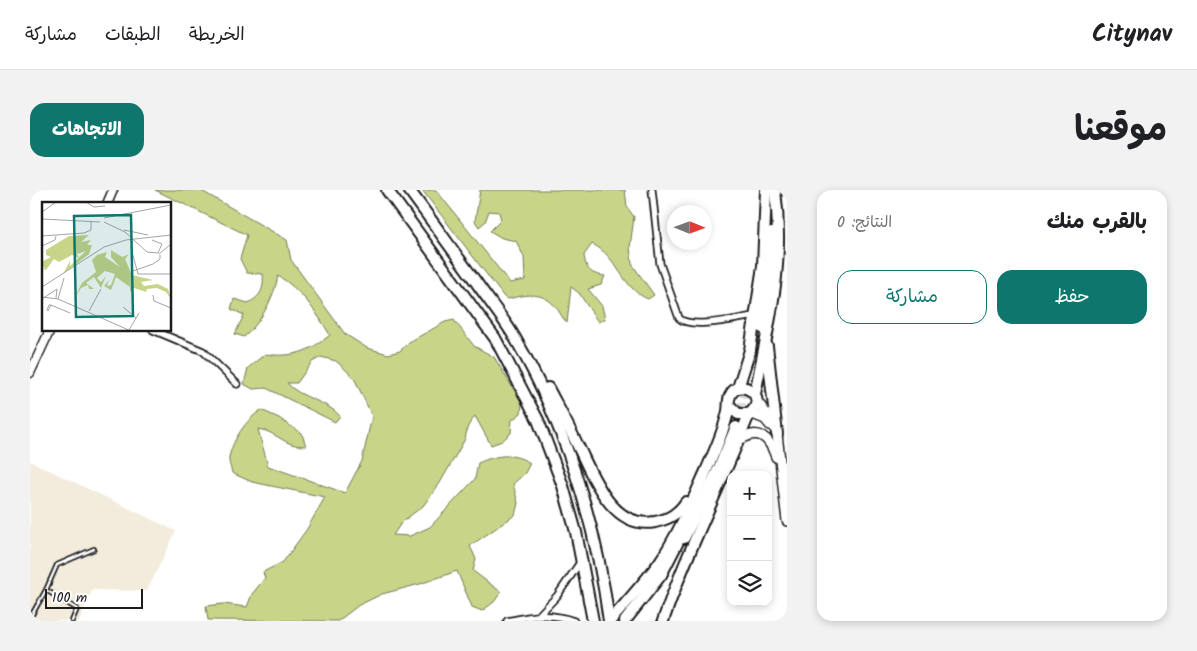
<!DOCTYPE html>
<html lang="ar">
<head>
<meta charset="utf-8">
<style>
  body { margin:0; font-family:Kalam,"Playpen Sans Arabic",sans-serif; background:#f2f2f2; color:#202124; direction:rtl }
  .controls { position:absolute; right:15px; bottom:15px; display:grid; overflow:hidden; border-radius:10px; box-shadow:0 2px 8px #0003 }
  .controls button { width:45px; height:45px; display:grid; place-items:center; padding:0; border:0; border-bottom:1px solid #e0e0e0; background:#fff; color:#202124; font:25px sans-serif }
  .compass { position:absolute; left:637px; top:15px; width:45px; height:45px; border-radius:50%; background:#fff; box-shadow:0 2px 8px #0003; rotate:91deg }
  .scale { position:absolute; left:15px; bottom:12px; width:98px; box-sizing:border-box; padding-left:5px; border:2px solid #1c1c1c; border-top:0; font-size:14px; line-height:18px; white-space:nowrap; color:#1c1c1c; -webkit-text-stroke:4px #fff; paint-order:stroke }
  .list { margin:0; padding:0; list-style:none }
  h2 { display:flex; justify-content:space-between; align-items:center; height:65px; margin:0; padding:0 20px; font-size:21px }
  h2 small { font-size:16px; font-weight:400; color:#757577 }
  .actions { display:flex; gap:10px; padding:15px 20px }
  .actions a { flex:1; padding:11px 0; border:1px solid #0f766e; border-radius:15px; text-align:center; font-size:18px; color:#0f766e }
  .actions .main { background:#0f766e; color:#fff }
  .icon { flex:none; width:28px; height:28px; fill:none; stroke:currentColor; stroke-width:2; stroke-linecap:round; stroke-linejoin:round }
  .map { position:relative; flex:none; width:757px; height:431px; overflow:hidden; direction:ltr; border-radius:15px }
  header { display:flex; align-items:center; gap:30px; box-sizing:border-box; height:70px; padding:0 25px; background:#fff; border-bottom:1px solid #e0e0e0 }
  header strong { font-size:24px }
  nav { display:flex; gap:28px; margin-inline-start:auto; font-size:18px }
  .intro { display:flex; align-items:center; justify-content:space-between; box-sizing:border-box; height:120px; padding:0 30px }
  h1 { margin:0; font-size:35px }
  .button { padding:12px 22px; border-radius:15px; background:#0f766e; color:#fff; font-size:18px; font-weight:700 }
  main { display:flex; gap:30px; padding:0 30px }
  aside { flex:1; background:#fff; border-radius:15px; box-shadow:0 2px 8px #0003 }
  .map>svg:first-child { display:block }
  .built { fill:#f3ecdd }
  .green { fill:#c8d589; stroke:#727852 }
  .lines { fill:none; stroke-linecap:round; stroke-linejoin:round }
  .highway-tunnel { stroke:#ddd; stroke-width:10; stroke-dasharray:10 5; stroke-linecap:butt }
  .lane-casing { stroke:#1c1c1c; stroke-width:6 }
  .street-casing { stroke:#1c1c1c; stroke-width:9 }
  .secondary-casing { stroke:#1c1c1c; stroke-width:11 }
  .primary-casing { stroke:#1c1c1c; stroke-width:12 }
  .highway-casing { stroke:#1c1c1c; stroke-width:14 }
  .lane { stroke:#fff; stroke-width:2.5 }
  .street { stroke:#fff; stroke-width:5.5 }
  .secondary { stroke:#fff; stroke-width:8 }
  .primary { stroke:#fff; stroke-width:9 }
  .highway { stroke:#fff; stroke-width:10 }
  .inset-road { fill:none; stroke:#a4a4a4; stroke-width:1 }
  .view { fill:#0f766e; fill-opacity:0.15; stroke:#0f766e; stroke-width:2.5 }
  .inset-edge { fill:none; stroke:#1c1c1c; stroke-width:2.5 }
</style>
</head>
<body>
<header>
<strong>Citynav</strong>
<nav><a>الخريطة</a><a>الطبقات</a><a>مشاركة</a></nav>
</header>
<div class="intro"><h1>موقعنا</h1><a class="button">الاتجاهات</a></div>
<main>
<aside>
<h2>بالقرب منك<small>النتائج: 0</small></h2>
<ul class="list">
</ul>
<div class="actions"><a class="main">حفظ</a><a>مشاركة</a></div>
</aside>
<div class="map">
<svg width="757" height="431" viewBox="0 0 757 431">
  <rect width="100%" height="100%" fill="#fff"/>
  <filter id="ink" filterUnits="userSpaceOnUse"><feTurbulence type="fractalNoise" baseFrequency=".02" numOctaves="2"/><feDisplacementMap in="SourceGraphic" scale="10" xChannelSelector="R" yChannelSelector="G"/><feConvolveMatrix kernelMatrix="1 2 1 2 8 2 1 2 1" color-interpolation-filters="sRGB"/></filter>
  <g filter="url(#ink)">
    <polygon class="built" points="0,271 146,341 117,401 62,400 49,431 0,431"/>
    <g class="green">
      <path d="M 125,0 L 170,0 L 257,50 L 261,70 L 315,144 L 337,158 L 358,164 L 370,161 L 379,152 L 399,141 L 415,132 L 424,130 L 444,156 L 464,167 L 492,213 L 491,223 L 482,230 L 481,243 L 472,251 L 461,255 L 445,226 L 438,236 L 435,249 L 410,293 L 393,316 L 372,332 L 363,345 L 380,346 L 400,337 L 445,289 L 448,273 C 466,265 483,262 500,273 L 495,283 L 483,294 L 488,313 L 485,325 L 440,356 L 446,369 L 443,381 L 471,402 L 464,412 L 452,421 L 442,417 L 427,381 L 390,394 L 352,404 L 329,415 L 308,431 L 178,430 L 176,416 L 193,414 L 217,417 L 222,404 L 235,388 L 233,382 L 253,372 L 277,339 L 295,307 L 222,292 L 202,283 C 201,278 198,271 199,267 C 203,249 216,230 231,220 L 249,228 L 272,244 L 276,256 C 254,257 248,242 228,239 L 238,276 L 315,303 L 332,271 L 342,226 L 325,190 L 318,182 L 306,171 L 291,167 L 282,172 L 267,193 L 257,193 C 271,209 296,210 310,226 L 305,232 L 236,198 L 223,199 L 214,194 L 218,178 L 235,164 C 262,168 279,162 300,145 C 287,123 271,99 248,86 C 244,107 231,133 214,147 L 205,144 L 214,125 L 201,119 L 204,109 L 218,113 C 232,106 234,98 233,84 L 217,83 L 210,69 L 217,45 Z"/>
      <path d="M 392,0 L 406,0 L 480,93 L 495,90 L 494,67 L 486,51 L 472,48 L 460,41 L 471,30 L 469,22 L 459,21 L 455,32 L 449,37 L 445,31 L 450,0 L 595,0 L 597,17 L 604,27 L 600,57 L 602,74 L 624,105 L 618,109 C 592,99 588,66 562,54 L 554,65 C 556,80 560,84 575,86 L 571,95 L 558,99 L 572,116 L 575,129 L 568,132 L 549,103 L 541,97 L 537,133 C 531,127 529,119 523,114 C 510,101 494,105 478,109 L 474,107 Z"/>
    </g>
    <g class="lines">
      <polyline class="highway-tunnel" points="706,237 720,191"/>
      <defs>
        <g id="lane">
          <polyline points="16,400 47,419 42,431"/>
          <polyline points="0,428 16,400 27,375 64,359"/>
        </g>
        <g id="street">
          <path d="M 622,0 L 630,74 L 649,128 C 660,140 709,128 725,126"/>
          <polyline points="123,140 173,161 207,194"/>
          <polyline points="509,425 527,406 551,371"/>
          <path d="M 477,431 C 501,426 520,422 544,431"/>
        </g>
        <g id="secondary">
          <polyline points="77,14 83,0"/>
          <polyline points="0,183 20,140"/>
        </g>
        <g id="primary">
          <polyline points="726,210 742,231 747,244 757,331"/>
          <polyline points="720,223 735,229 740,235"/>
          <path d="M 708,251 C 729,237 739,247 746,267"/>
        </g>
        <g id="highway">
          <polyline points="357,0 465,148 508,230 533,296 546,342 563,431"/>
          <path d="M 379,0 C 402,31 424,62 446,92 C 459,111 474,129 485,148 C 535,234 566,333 579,431"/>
          <polyline points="732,138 740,77 742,43"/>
          <polyline points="737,156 747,244"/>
          <path d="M 518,198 C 528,217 539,237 548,256 C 563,286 582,340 625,332 C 639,329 648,324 656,312"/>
          <polyline points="708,198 720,160 733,76 736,0"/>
          <path d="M 725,204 C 739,132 755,75 745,0"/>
          <polyline points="654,348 689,278 706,237"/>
          <path d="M 580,431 C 597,412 614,393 629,373 C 648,345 662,312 676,281 C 684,262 694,242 698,221 C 699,216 698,210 700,206 C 709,185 741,207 719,224 L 708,224 L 699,215"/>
          <polyline points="595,431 631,385 654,340"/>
          <path d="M 633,431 C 657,360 692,294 719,224"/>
        </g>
      </defs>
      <use href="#lane" class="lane-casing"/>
      <use href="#street" class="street-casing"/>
      <use href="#secondary" class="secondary-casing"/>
      <use href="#primary" class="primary-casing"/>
      <use href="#highway" class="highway-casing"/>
      <use href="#lane" class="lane"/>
      <use href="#street" class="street"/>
      <use href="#secondary" class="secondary"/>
      <use href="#primary" class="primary"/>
      <use href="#highway" class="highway"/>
    </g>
  </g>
  <g transform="translate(12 12)">
    <rect width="129" height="129" fill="#fff"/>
    <path d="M 47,33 L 39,40 L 49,38 L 45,43 L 50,43 L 47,52 L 21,72 L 28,59 L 28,64 L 44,49 L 35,52 L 37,56 L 30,53 L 17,60 L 12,57 L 4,68 L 0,67 L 4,66 L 0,65 L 1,59 L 9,55 L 4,53 L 4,48 L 27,34 ZM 69,48 L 80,55 L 87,52 L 83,57 L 90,73 L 111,78 L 99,80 L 102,84 L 116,82 L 126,87 L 129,97 L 124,90 L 115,86 L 105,87 L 104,90 L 92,86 L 88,90 L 88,85 L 74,75 L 69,88 L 62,84 L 67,78 L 65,84 L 69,83 L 73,72 L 63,69 L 55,76 L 59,80 L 64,74 L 59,86 L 52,75 L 44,81 L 52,87 L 47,87 L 46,83 L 39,86 L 30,100 L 40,81 L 54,70 L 50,58 L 55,53 L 65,50 L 63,55 L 78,65 L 69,55 Z" fill="#c8d589"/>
    <path class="inset-road" d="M 44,0 L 52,5 L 63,4M 0,10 L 14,0M 62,16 L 129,3M 0,17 L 58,20M 62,20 L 83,30 L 105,50 L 116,51 L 120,42 L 110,38M 82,28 L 106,33M 0,34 L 42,31 L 49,28 L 49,20M 90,39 L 89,46 L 96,72 L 129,72M 0,44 L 13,38 L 14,34M 117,52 L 129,42M 91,69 L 111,62 L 118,57 L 118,53M 0,85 L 62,45 L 84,38 L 129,33M 111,93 L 112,99 L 129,106M 0,95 L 16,97 L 89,129M 0,97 L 15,87 L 14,96M 16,97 L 22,76M 7,103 L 9,103 L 6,109 L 5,108 ZM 9,103 L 28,111M 81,105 L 94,116M 47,109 L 59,87M 87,128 L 97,111"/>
    <path class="view" d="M 89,13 L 91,114 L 34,115 L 32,14 Z"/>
    <rect width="129" height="129" class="inset-edge"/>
  </g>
</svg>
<div class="controls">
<button>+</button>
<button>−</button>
<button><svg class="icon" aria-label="layers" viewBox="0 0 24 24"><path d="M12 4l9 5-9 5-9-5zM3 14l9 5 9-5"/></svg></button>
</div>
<svg class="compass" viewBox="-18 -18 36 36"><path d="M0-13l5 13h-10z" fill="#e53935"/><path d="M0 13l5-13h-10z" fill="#757577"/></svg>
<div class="scale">100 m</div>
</div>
</main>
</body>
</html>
